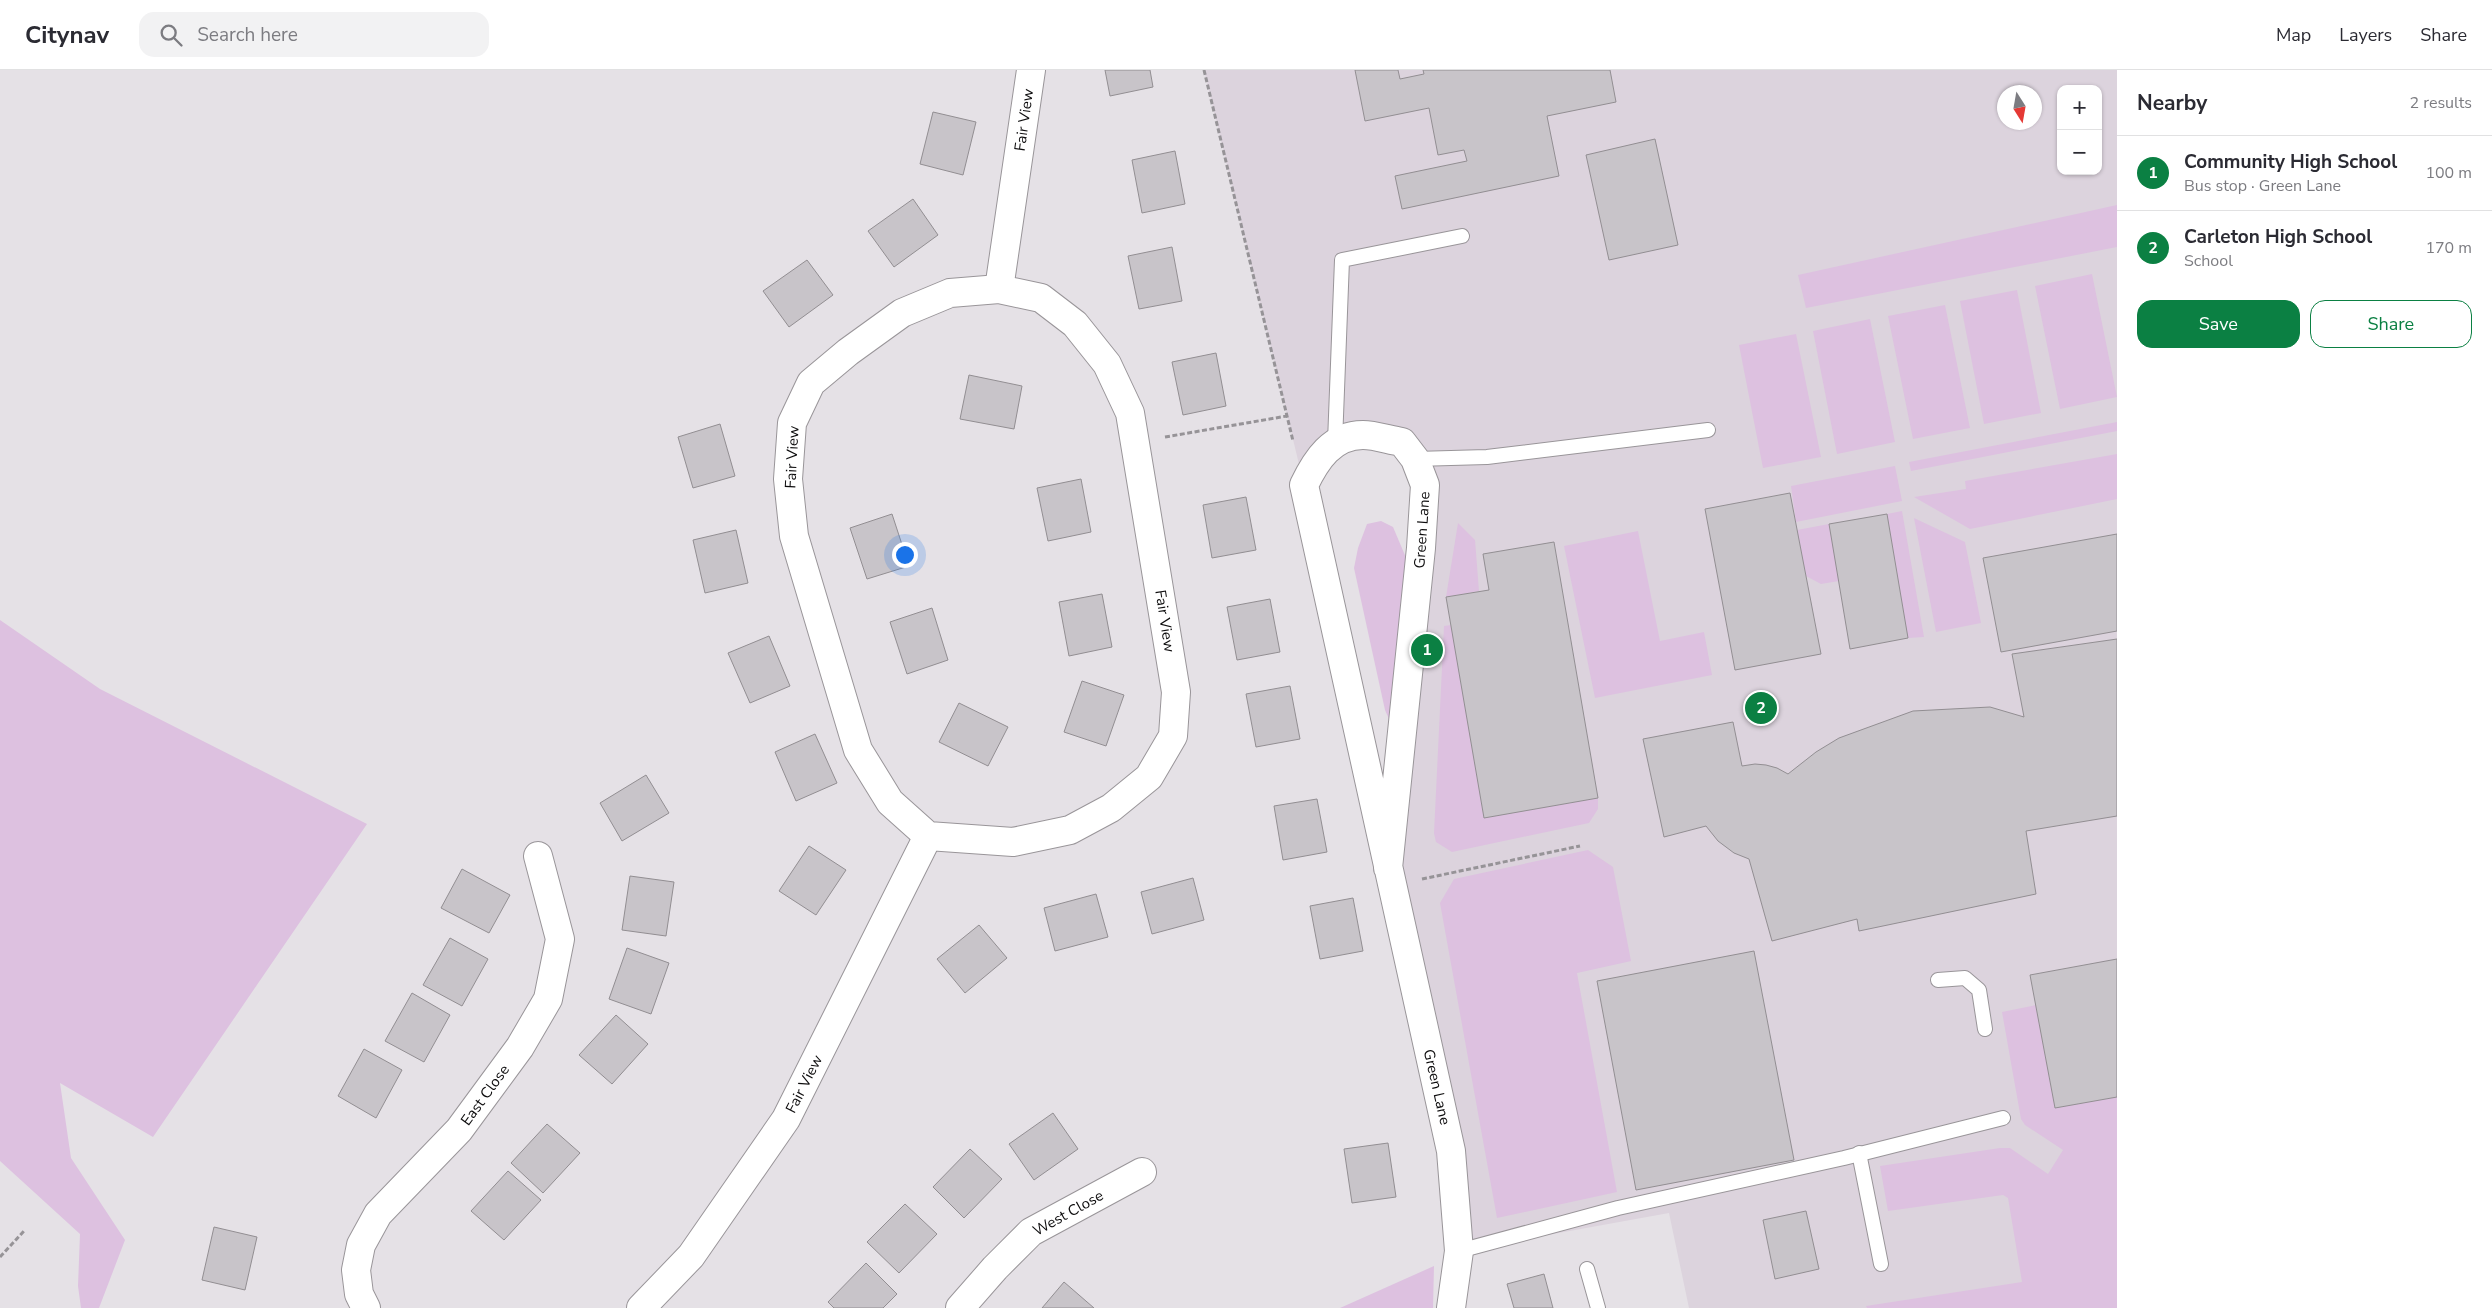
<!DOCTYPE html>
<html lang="en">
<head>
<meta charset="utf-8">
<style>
  body { margin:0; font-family:"Nunito Sans",sans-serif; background:#f2f2f3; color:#2b2b33 }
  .controls { position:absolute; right:15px; top:15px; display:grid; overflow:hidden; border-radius:10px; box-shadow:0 1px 4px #0004 }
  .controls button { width:45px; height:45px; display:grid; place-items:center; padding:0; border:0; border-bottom:1px solid #e1e1e2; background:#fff; color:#2b2b33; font:25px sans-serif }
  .compass { position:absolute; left:1997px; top:15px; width:45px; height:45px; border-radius:50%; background:#fff; box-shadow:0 1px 4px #0004; rotate:169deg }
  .you { position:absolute; left:904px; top:484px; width:18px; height:18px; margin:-12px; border:4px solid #fff; border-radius:50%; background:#1a73e8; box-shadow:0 0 0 8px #1a73e833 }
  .badge { display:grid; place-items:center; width:32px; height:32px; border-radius:50%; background:#0b8043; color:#fff; font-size:16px; font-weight:700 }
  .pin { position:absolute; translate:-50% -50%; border:2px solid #fff; box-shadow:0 1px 5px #0006 }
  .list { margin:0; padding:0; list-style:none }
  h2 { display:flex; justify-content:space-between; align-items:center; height:65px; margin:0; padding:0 20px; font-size:21px }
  h2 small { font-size:16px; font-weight:400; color:#7c7c81 }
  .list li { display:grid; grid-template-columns:32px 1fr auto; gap:15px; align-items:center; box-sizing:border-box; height:75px; padding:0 20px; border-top:1px solid #e1e1e2 }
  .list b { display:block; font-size:19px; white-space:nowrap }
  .list p { margin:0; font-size:16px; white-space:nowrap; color:#7c7c81 }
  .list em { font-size:16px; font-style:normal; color:#7c7c81 }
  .actions { display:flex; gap:10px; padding:15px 20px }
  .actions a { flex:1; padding:11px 0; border:1px solid #0b8043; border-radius:15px; text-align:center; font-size:18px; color:#0b8043 }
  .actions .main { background:#0b8043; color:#fff }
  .icon { flex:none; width:28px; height:28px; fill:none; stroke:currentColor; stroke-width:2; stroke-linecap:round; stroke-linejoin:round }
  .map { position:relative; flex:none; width:2117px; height:1238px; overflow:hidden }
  header { display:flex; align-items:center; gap:30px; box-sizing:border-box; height:70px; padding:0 25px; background:#fff; border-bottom:1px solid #e1e1e2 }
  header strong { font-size:24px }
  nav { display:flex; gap:28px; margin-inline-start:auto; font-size:18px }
  .search { width:350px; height:45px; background:#f2f2f3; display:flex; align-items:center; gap:12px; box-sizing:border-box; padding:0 18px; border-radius:15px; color:#7c7c81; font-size:19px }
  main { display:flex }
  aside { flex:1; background:#fff }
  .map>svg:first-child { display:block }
  .built { fill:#dcd3dd; fill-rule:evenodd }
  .green { fill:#ddc1e0 }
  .building { fill:#c8c4c9; stroke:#928e92 }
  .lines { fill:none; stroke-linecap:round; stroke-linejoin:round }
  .service-casing { stroke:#999599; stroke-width:16 }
  .minor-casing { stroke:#999599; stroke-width:30 }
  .path { stroke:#969397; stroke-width:3; stroke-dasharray:5 2.5; stroke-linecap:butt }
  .service { stroke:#fff; stroke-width:14 }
  .minor { stroke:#fff; stroke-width:28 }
  .labels { text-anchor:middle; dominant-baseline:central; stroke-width:4.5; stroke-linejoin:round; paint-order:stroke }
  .street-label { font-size:15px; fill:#0d0c0d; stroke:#fff }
</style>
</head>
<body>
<header>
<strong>Citynav</strong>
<div class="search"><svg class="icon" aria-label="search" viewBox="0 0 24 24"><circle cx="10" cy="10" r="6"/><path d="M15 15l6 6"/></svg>Search here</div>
<nav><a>Map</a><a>Layers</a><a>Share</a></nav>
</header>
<main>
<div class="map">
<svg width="2117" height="1238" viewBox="0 0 2117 1238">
  <rect width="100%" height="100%" fill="#e5e1e6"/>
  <path class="built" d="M 1204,0 L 2117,0 L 2117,1238 L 1689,1238 L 1669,1143 L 1459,1181 L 1388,798 L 1415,389 L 1362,365 L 1304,415 ZM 2061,19 L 2098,19 L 2098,101 L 2061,101 ZM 2004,22 L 2034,22 L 2034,52 L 2004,52 Z"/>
  <g class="green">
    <polygon points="2117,135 2117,177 1806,238 1798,205"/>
    <polygon points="2092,204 2117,327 2060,339 2035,216"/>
    <polygon points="2017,220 2041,343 1984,354 1960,231"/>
    <polygon points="1945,235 1970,358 1913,369 1888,246"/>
    <polygon points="1870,249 1895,372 1837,384 1813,261"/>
    <polygon points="1796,264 1821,387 1763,398 1739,275"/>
    <polygon points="2117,352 2117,361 1911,401 1909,392"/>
    <polygon points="2117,384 2117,429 1970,459 1914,427 1966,419 1965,411"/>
    <polygon points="1895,396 1902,431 1796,452 1791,416"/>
    <polygon points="1902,441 1924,567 1908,568 1887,444"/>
    <polygon points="1914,448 1965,472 1981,553 1936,562"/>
    <polygon points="1381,451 1393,457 1407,490 1393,658 1385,640 1354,498 1358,478 1367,454"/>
    <polygon points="1458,453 1475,470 1479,521 1446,527"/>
    <polygon points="1829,454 1839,511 1821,514 1806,506 1797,460"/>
    <polygon points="1638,461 1660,571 1704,562 1712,605 1595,628 1564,476"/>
    <polygon points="0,550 100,619 367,754 153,1067 60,1013 71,1088 125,1170 99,1238 81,1238 78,1216 80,1164 0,1091"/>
    <polygon points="1451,555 1484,748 1598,728 1598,739 1589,753 1452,782 1436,772 1434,763 1444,556"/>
    <polygon points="1588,780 1613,797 1631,891 1577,903 1617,1122 1497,1148 1440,833 1454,809"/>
    <polygon points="2036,935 2055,1038 2117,1027 2117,1238 1867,1238 1866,1236 2022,1212 2008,1128 2003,1125 1888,1141 1880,1096 2000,1078 2010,1078 2048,1104 2063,1080 2025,1055 2021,1049 2002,942"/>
    <polygon points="1434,1196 1433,1238 1340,1238"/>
  </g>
  <g class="building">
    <polygon points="1105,0 1150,0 1153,17 1110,26"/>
    <polygon points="1355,0 1398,0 1400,9 1424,4 1423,0 1610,0 1616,32 1547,46 1559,106 1402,139 1395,106 1467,91 1464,80 1438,85 1429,38 1365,51"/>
    <polygon points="933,42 976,52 963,105 920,94"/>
    <polygon points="1655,69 1678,175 1609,190 1586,85"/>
    <polygon points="1175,81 1185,134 1142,143 1132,90"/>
    <polygon points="913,129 938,165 894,197 868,161"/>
    <polygon points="1172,177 1182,231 1139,239 1128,186"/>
    <polygon points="807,190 833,225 789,257 763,221"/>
    <polygon points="1216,283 1226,336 1183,345 1172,292"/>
    <polygon points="969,305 1022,316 1014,359 960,349"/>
    <polygon points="720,354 735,406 693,418 678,367"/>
    <polygon points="1081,409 1091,462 1048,471 1037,418"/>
    <polygon points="1790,423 1821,584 1735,600 1705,439"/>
    <polygon points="1246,427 1256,480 1212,488 1203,435"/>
    <polygon points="892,444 909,496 867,509 850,458"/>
    <polygon points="1887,444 1908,568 1850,579 1829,454"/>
    <polygon points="736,460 748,513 705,523 693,470"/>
    <polygon points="2117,464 2117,561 2001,582 1983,488"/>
    <polygon points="1554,472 1598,728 1484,748 1446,527 1489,520 1483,484"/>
    <polygon points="1102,524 1112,577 1069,586 1059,532"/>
    <polygon points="1270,529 1280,582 1237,590 1227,537"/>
    <polygon points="932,538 948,590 907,604 890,552"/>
    <polygon points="769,566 790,616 750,633 728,583"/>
    <polygon points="2117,569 2117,746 2026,761 2036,824 1859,861 1857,849 1772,871 1749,789 1734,783 1718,771 1706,756 1664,767 1643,669 1733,652 1742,696 1755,694 1766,695 1777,698 1788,704 1816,682 1839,668 1913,641 1990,637 2024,647 2012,584"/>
    <polygon points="1082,611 1124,625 1106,676 1064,662"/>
    <polygon points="1290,616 1300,669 1256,677 1246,624"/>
    <polygon points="959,633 1008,657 988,696 939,672"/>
    <polygon points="815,664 837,713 796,731 775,682"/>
    <polygon points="646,705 669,743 622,771 600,733"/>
    <polygon points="1317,729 1327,782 1283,790 1274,736"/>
    <polygon points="809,776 846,800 816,845 779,821"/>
    <polygon points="462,799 510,825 489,863 441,838"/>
    <polygon points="630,806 674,812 666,866 622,860"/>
    <polygon points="1193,808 1204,850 1152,864 1141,822"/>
    <polygon points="1096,824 1108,867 1055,881 1044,838"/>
    <polygon points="1353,828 1363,881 1320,889 1310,836"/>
    <polygon points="979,855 1007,888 965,923 937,889"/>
    <polygon points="450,868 488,889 462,936 423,915"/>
    <polygon points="627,878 669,893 651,944 609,929"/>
    <polygon points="1754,881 1794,1090 1636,1120 1597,911"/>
    <polygon points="2117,889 2117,1027 2055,1038 2030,905"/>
    <polygon points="412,923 450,945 424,992 385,971"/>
    <polygon points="616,945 648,974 612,1014 579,985"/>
    <polygon points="364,979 402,1000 376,1048 338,1026"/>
    <polygon points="1053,1043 1078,1079 1034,1110 1009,1074"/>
    <polygon points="547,1054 580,1083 543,1123 511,1093"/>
    <polygon points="1388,1073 1396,1127 1352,1133 1344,1079"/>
    <polygon points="970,1079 1002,1109 964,1148 933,1117"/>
    <polygon points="508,1101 541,1130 504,1170 471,1141"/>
    <polygon points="905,1134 937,1164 899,1203 867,1172"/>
    <polygon points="1806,1141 1819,1199 1775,1209 1763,1150"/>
    <polygon points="214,1157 257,1167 245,1220 202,1210"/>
    <polygon points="866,1193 897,1224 883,1238 834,1238 828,1232"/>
    <polygon points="1544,1204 1553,1238 1514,1238 1507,1214"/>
    <polygon points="1064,1212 1094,1238 1042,1238"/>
  </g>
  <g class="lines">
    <defs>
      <g id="service">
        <polyline points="1335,372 1342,190 1462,166"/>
        <polyline points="1415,389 1487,387 1708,360"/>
        <polyline points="1938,910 1965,908 1979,920 1985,959"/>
        <polyline points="1859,1083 1881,1194"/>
        <polyline points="1459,1181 1618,1138 1844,1088 2003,1048"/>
        <polyline points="1587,1199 1598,1238"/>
      </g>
      <g id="minor">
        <polygon points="999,219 1041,228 1075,254 1107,294 1130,343 1176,622 1173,666 1149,707 1111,738 1070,760 1013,772 928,766 890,732 858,680 794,466 788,409 792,353 811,313 848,282 902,243 950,223"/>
        <polyline points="999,219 1031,0"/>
        <path d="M 1388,798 L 1421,478 L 1425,415 L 1415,389 L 1402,372 C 1389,370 1375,365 1363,365 C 1332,365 1316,390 1304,415 L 1451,1081 L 1459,1181 L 1451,1238"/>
        <polyline points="366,1238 359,1224 356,1200 361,1175 378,1144 459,1060 520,977 548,929 560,869 538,786"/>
        <polyline points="641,1238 691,1186 786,1049 928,766"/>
        <polyline points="960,1238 995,1198 1031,1162 1142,1102"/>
      </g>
    </defs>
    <use href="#service" class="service-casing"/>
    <use href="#minor" class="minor-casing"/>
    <g class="path">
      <polyline points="1204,0 1293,371"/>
      <polyline points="1165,367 1287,346"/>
      <polyline points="1422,809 1580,776"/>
      <polyline points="0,1187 24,1161"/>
    </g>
    <use href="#service" class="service"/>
    <use href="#minor" class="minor"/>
  </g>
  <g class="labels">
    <g class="street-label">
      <text transform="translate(1024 50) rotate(-82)">Fair View</text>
      <text transform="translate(792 387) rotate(-87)">Fair View</text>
      <text transform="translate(1422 460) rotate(-86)">Green Lane</text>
      <text transform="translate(1165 551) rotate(81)">Fair View</text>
      <text transform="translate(804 1014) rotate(-63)">Fair View</text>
      <text transform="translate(1437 1017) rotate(77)">Green Lane</text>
      <text transform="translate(485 1025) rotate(-54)">East Close</text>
      <text transform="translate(1068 1143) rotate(-29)">West Close</text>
    </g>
  </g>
</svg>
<div class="controls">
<button>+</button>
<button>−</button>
</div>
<svg class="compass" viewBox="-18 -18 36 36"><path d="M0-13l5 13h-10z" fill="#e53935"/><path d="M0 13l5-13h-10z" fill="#7c7c81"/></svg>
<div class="you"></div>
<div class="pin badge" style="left:1427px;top:580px">1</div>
<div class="pin badge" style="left:1761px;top:638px">2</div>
</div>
<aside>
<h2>Nearby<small>2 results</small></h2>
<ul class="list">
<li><span class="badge">1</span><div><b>Community High School</b><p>Bus stop · Green Lane</p></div><em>100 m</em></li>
<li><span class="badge">2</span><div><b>Carleton High School</b><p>School</p></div><em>170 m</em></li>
</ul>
<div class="actions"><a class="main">Save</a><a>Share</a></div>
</aside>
</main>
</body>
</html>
